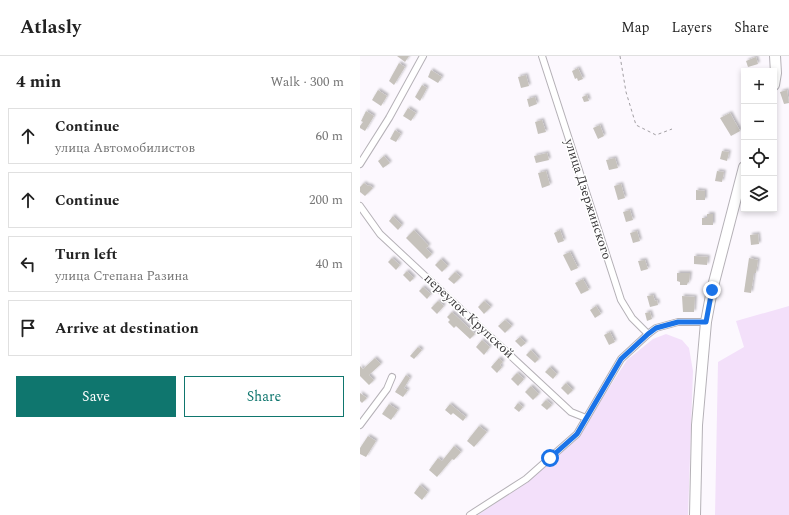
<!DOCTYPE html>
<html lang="en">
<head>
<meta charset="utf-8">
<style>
  body { margin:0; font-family:Spectral,serif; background:#f6f6f6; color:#222 }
  .controls { position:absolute; right:12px; top:12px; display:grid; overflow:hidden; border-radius:0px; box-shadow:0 2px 6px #0003 }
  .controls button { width:36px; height:36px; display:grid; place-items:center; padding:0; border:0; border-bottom:1px solid #e0e0e0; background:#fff; color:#222; font:20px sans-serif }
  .stop { position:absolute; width:12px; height:12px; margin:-9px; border:3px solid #1a73e8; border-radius:50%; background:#fff }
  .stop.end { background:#1a73e8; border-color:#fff; box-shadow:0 1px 4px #0008 }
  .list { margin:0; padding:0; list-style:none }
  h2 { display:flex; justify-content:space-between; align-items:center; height:52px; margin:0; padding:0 16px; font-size:17px }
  h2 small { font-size:13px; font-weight:400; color:#767676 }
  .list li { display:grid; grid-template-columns:26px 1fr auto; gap:12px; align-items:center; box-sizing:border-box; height:56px; margin:0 8px 8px; padding:0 8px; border:1px solid #e0e0e0; border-radius:0px }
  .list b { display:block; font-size:15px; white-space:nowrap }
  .list p { margin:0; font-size:13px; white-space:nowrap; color:#767676 }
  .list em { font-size:13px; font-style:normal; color:#767676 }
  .actions { display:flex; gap:8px; padding:12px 16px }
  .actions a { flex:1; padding:9px 0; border:1px solid #0f766e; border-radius:0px; text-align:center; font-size:14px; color:#0f766e }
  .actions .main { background:#0f766e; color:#fff }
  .icon { flex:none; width:22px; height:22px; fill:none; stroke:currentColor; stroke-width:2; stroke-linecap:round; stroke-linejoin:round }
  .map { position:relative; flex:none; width:429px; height:459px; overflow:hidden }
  header { display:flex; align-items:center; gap:24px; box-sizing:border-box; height:56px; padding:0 20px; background:#fff; border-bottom:1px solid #e0e0e0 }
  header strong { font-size:19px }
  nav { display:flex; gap:22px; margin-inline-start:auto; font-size:14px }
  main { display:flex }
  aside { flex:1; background:#fff }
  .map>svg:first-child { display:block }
  .green { fill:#f3e0fa }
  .building { fill:#c6c2bc; filter:url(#shadow) }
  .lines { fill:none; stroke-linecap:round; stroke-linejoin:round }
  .street-casing { stroke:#b5b1b7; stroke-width:8 }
  .primary-casing { stroke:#b5b1b7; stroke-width:12 }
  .path { stroke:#a29fa3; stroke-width:1; stroke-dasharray:3 3; stroke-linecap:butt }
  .street { stroke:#fff; stroke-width:6 }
  .primary { stroke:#fff; stroke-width:10 }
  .route { stroke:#1a73e8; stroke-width:5 }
  .labels { text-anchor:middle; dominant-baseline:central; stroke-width:3; stroke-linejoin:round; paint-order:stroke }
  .street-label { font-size:13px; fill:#3a383a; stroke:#fff }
</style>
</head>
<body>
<header>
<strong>Atlasly</strong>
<nav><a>Map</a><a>Layers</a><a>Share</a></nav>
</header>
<main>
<aside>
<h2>4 min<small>Walk · 300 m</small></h2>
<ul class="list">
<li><svg class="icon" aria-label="ahead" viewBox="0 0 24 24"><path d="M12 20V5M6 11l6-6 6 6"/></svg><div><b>Continue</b><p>улица Автомобилистов</p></div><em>60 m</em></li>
<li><svg class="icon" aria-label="ahead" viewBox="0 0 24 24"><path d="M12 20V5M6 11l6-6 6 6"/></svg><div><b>Continue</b></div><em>200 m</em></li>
<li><svg class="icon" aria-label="left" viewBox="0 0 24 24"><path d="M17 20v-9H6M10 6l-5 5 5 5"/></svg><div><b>Turn left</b><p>улица Степана Разина</p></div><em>40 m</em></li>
<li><svg class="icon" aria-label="arrive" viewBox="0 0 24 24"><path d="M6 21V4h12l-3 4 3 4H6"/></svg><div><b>Arrive at destination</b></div></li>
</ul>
<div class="actions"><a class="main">Save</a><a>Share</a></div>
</aside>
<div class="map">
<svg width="429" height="459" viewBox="0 0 429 459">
  <defs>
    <filter id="shadow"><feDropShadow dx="2" dy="-2" stdDeviation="1" flood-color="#0004"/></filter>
  </defs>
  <rect width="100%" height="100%" fill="#fcf8fe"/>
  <g class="green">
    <polygon points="429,250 429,459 355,459 358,306 384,291 376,265"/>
    <polygon points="306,278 322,284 329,292 333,315 328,459 118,459 161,430 214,386 267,304 293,283"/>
  </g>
  <g class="building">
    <polygon points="37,0 49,0 45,6"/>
    <polygon points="396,1 398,8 388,11 386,5"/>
    <polygon points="39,7 45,11 34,29 29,25"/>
    <polygon points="218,12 223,23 218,25 217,22 215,23 212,15"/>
    <polygon points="71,14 82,21 78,27 68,21"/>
    <polygon points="166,19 169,30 161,32 158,21"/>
    <polygon points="62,29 67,32 60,45 55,41"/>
    <polygon points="18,34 27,40 21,50 12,44"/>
    <polygon points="427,34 429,47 424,48 420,36"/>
    <polygon points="227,39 229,45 224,46 222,41"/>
    <polygon points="175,41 177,48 169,51 167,43"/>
    <polygon points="48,52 56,57 51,65 43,60"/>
    <polygon points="6,55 14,60 5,75 0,72 0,70 3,66 1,65"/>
    <polygon points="370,57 380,75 371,80 360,62"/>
    <polygon points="182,64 186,76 178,78 175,66"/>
    <polygon points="240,69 244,80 238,83 233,72"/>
    <polygon points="35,74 41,78 36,86 30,83"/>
    <polygon points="362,95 369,96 367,105 360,103"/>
    <polygon points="187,97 189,104 176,107 174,100"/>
    <polygon points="24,100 30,107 23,112 18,105"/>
    <polygon points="255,102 258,112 249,114 246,104"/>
    <polygon points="186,115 190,129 182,132 178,117"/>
    <polygon points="357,115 364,116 362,126 355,125"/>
    <polygon points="4,127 8,130 9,129 13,132 5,140 0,136 0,131"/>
    <polygon points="261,128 265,142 258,144 254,130"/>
    <polygon points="336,134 345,135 345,144 336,144"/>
    <polygon points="270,154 273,164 266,166 263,156"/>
    <polygon points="347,158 353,158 353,169 342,169 342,162 347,162"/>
    <polygon points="33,160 42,169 38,174 29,165"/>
    <polygon points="54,174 69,190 66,192 72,198 67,203 46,182"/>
    <polygon points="200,174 204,185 198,187 194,177"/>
    <polygon points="277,175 280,185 273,187 270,177"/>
    <polygon points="398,178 399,188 391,189 390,179"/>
    <polygon points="210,196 218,212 211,215 203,199"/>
    <polygon points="334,200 348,201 347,209 334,208"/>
    <polygon points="32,202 40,209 36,214 28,206"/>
    <polygon points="389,202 398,204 396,217 394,217 391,237 384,236"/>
    <polygon points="81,203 88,210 82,216 75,209"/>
    <polygon points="285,204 288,213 281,215 278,205"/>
    <polygon points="47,215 54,222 50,226 43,219"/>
    <polygon points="95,216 101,221 94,228 88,223"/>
    <polygon points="317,217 330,217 329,226 328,226 327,229 320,229 320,226 317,225"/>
    <polygon points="223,223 229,234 221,238 215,227"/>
    <polygon points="63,231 71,238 67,243 59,235"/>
    <polygon points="293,239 295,245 297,244 298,249 290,251 287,240"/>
    <polygon points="322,240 335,241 334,256 323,256"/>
    <polygon points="78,245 84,250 77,258 71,252"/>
    <polygon points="124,245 131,251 124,258 118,251"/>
    <polygon points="236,250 241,258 235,262 230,254"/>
    <polygon points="92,256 115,278 110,283 96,270 94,272 88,266 90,264 87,261"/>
    <polygon points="290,256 292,263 287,265 285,257"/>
    <polygon points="145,264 152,270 145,277 138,270"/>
    <polygon points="250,276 255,286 249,289 244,279"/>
    <polygon points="160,281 166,287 161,291 155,285"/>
    <polygon points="122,284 130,291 124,299 116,291"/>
    <polygon points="58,291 62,294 54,303 50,300"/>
    <polygon points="171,294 179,303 175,307 166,299"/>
    <polygon points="15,302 21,308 9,319 14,324 9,329 0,320 0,310 3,313"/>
    <polygon points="139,302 143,306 140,309 142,311 137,317 131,311"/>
    <polygon points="190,311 197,318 193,323 185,316"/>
    <polygon points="157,317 164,323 158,330 151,323"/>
    <polygon points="46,319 50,322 44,332 48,334 43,341 35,336"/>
    <polygon points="206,327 213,334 208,339 201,332"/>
    <polygon points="171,330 179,338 173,344 165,336"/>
    <polygon points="0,337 7,342 2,347 0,345"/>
    <polygon points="186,344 192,349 187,354 181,349"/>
    <polygon points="158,347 163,351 159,356 154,352"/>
    <polygon points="29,348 38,354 31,364 22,358"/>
    <polygon points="90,348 106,361 103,365 93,357 91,359 85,354"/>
    <polygon points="119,370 127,376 114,391 107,385"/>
    <polygon points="8,380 16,385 6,401 0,398 0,392"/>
    <polygon points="94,390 101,396 94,404 92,403 77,421 69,414 78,402 82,405"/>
    <polygon points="60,429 68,436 62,444 54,437"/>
  </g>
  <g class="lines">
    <defs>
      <g id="street">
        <polyline points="182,0 261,244 272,262 288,278"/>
        <polyline points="0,108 29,62 63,0"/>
        <polyline points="0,150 20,178 211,356 226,362"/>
        <polyline points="0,369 27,333 32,321"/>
        <polyline points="110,459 166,423 217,378 261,303 288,278 296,272 318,266 346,266"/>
      </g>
      <g id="primary">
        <polyline points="414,29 416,17 415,0"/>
        <polyline points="335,459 337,369 346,266 352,234 384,111"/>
      </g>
    </defs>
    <use href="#street" class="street-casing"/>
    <use href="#primary" class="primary-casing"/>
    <polyline class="path" points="260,0 266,36 276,69 296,79 312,73"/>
    <use href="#street" class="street"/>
    <use href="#primary" class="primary"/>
  </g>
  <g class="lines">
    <polyline class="route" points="190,402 217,378 261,303 288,278 296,272 318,266 346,266 352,234"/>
  </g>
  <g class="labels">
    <g class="street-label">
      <text transform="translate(228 143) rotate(72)">улица Дзержинского</text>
      <text transform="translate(109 260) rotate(43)">переулок Крупской</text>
    </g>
  </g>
</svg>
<div class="controls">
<button>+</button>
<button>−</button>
<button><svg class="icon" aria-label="locate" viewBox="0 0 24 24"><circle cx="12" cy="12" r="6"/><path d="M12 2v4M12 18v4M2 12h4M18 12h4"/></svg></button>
<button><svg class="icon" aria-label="layers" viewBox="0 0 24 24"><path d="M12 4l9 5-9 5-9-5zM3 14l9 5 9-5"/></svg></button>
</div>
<div class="stop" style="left:190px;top:402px"></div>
<div class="stop end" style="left:352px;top:234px"></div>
</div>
</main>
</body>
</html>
